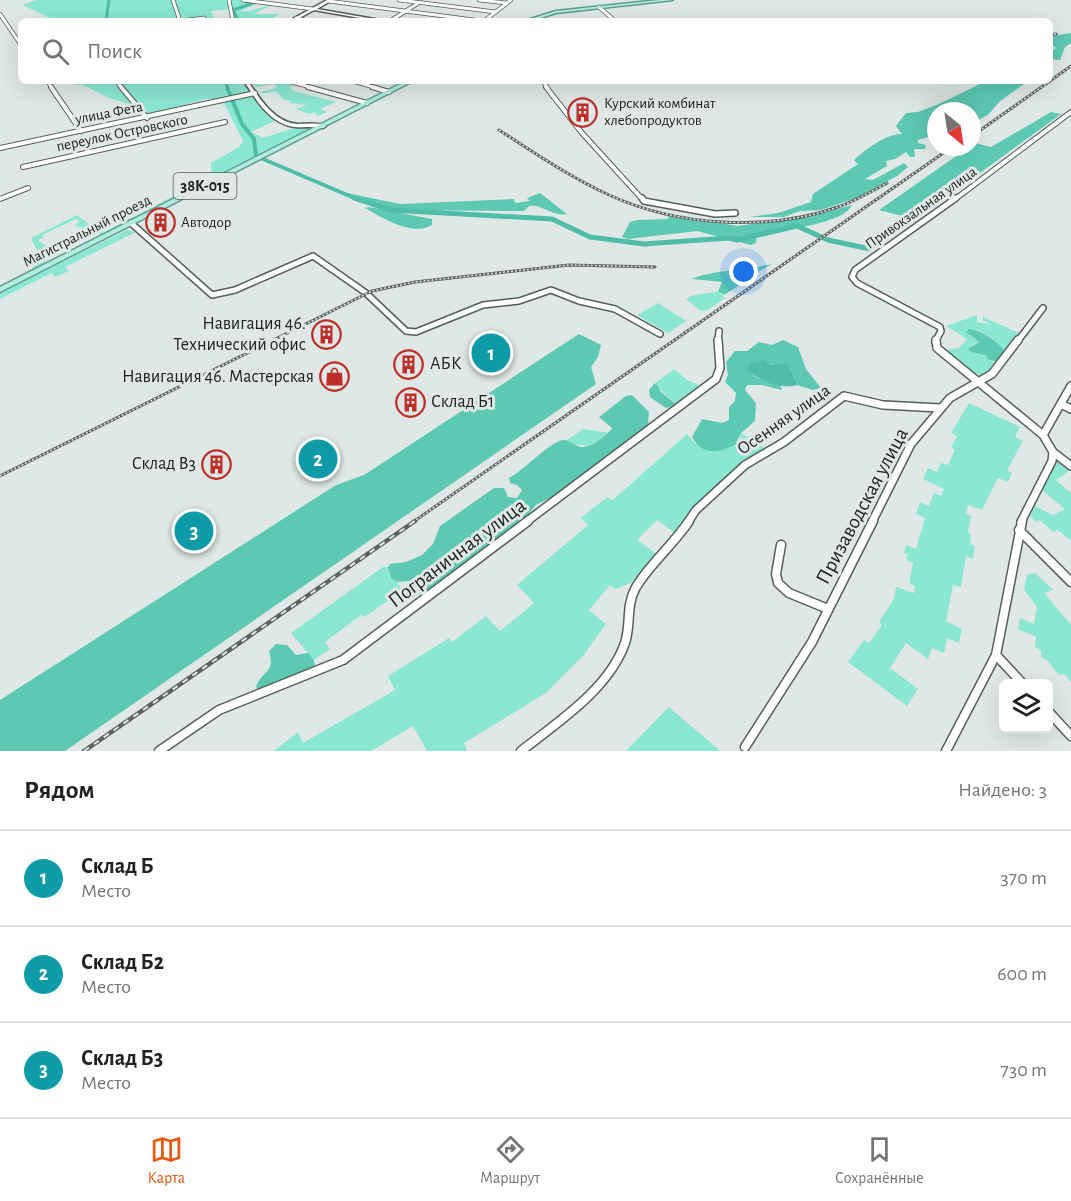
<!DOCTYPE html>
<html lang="ru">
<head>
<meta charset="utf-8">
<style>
  body { margin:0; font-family:"Alegreya Sans",sans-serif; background:#f2f2f2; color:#202124 }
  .controls { position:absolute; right:18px; bottom:18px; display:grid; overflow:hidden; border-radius:9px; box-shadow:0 6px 24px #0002 }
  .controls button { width:54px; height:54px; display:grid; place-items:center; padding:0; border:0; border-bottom:2px solid #e0e0e0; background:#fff; color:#202124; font:30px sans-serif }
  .compass { position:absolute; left:927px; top:102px; width:54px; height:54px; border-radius:50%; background:#fff; box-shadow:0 6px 24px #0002; rotate:150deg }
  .you { position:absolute; left:744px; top:272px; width:21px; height:21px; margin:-15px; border:4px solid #fff; border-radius:50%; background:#1a73e8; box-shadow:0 0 0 9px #1a73e833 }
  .badge { display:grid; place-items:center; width:39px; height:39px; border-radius:50%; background:#ea580c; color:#fff; font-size:20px; font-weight:700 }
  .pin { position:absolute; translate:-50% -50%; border:3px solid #fff; box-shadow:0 2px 6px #0006 }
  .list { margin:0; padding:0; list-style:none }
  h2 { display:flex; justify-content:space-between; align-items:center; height:78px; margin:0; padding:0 24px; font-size:26px }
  h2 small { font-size:20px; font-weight:400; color:#757577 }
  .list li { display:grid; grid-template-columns:39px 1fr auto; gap:18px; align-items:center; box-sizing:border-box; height:96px; padding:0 24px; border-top:2px solid #e0e0e0 }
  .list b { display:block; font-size:22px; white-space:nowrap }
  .list p { margin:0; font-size:20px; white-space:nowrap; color:#757577 }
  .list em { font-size:20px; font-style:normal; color:#757577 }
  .icon { flex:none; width:33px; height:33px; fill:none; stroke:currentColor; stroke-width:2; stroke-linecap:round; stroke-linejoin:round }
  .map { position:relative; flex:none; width:1071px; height:751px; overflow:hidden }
  .search { position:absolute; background:#fff; box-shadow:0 6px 24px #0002; left:18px; right:18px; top:18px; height:66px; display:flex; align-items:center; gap:15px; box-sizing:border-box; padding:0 21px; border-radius:9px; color:#757577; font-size:22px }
  .sheet { height:366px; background:#fff }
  nav { display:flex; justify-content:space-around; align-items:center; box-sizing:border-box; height:84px; border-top:2px solid #e0e0e0; background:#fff; font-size:16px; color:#757577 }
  nav a { display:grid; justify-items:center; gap:3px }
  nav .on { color:#ea580c }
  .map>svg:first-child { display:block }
  .green { fill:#8be7d2 }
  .forest { fill:#5dc9b3 }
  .water { fill:#4fbda7 }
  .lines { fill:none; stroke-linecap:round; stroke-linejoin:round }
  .canal-far2 { stroke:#4fbda7; stroke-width:3 }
  .canal-far1 { stroke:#4fbda7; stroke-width:4 }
  .canal { stroke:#4fbda7; stroke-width:5 }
  .street-far4-casing { stroke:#565e5c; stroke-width:4.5 }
  .street-far3-casing { stroke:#565e5c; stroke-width:6 }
  .street-far2-casing { stroke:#565e5c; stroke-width:8 }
  .street-far1-casing { stroke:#565e5c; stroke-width:10 }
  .street-casing { stroke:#565e5c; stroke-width:11 }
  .secondary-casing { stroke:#565e5c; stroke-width:3 }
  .primary-casing { stroke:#5e9d8f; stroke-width:3 }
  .street-far4 { stroke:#fff; stroke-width:3 }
  .street-far3 { stroke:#fff; stroke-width:4 }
  .street-far2 { stroke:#fff; stroke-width:5 }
  .street-far1 { stroke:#fff; stroke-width:7 }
  .street { stroke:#fff; stroke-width:8 }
  .secondary { fill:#fff; fill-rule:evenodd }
  .primary { fill:#b2ebdf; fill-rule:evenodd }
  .rail-far1-casing { stroke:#5d6261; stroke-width:3 }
  .rail-casing { stroke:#5d6261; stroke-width:4.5 }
  .rail-far1 { stroke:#dfe8e6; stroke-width:1.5; stroke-dasharray:2; stroke-linecap:butt }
  .rail { stroke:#dfe8e6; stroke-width:2; stroke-dasharray:6; stroke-linecap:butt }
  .labels { text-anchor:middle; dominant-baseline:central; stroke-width:6; stroke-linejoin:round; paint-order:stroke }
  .far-poi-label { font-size:15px; fill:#202322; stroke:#dfe8e6; text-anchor:start }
  .far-street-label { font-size:15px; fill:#202322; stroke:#dfe8e6 }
  .shield { fill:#dfe8e6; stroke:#595e5d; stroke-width:1.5 }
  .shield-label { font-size:16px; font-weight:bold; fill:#202322 }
  .poi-label { font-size:18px; fill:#202322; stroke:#dfe8e6; text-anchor:end }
  .street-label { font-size:18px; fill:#202322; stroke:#dfe8e6 }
  .near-street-label { font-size:21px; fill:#202322; stroke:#dfe8e6 }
</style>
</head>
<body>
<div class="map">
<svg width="1071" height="751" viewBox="0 0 1071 751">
  <rect width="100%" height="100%" fill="#dfe8e6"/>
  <g class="green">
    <path d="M 36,0 L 238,0 L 256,4 L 240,11 C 252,13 264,5 272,5 L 254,14 L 280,14 L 267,21 L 236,21 L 230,9 L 211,11 L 215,21 L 56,21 L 23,5 Z"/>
    <path d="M 57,81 L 244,81 L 265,111 L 263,112 L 277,120 L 251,132 L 263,138 L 297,127 L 315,127 L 258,157 L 255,149 L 256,158 L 104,235 L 83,231 L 85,229 L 75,225 L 80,222 L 76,219 L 42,235 L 44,237 L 38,240 L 48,248 C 51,260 41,266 31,272 L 39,254 L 31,238 L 77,215 L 94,228 L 105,232 L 198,183 L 211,173 L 211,163 L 239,147 L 243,141 L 223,101 L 205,99 L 140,118 L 132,105 L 109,98 L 85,86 Z"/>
    <polygon points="259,82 262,85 273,82 294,85 290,87 293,91 336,102 320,109 327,112 318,116 314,112 310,114 295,109 307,105 289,103 292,101 283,99 276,91 262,94 260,92 277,88 274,84 256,87 253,83"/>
    <polygon points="127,230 136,232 65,267 69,271 55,277 52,273 0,299 0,293"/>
    <path d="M 718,291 L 725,298 L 708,310 L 701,311 L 686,299 C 697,292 706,295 718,291 Z"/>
    <polygon points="658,303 686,321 668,333 637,315"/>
    <polygon points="977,315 977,322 992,325 982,320 983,317 1019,333 1005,351 989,336 976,330 969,335 979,342 973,344 978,354 984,353 992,362 997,362 988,373 981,375 972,372 945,350 959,348 967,339 946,326"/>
    <polygon points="674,369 687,380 702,386 677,405 654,384"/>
    <polygon points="969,403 1020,427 1015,437 1023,441 1007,470 1012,473 1008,482 998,478 982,510 968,505 966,514 971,516 968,532 971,534 970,544 975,546 973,559 966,556 961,587 953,585 946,621 962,629 959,643 947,638 944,653 932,648 928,659 906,643 890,668 918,689 907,706 848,662 864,640 869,643 882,625 879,622 894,599 896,587 914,593 915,586 909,583 913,563 906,560 908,554 904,553 906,545 916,549 925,518 916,514 920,502 929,506 934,493 941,496 944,489 923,479 928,468 937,472 941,463 948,465 955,450 951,448 957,436 951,433"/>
    <path d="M 583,429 L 610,433 C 590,445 588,450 566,441 Z"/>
    <path d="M 741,433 L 766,449 C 732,469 696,501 675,533 L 657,520 L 637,540 L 657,554 L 631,583 L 616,589 L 610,585 L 589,610 L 606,624 L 583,656 L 546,693 L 464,743 L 467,751 L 427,751 L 413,726 L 371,751 L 274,751 L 298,732 L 303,743 L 395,690 L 388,676 L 449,638 L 452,642 L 486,616 L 500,631 L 534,603 L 517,585 L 588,525 L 581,518 L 607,497 L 613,500 L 687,434 L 696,444 L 739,441 Z"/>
    <polygon points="1057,462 1069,471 1056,480 1071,493 1071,541 1058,530 1053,532 1040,520 1036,522 1030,516 1035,506 1053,515 1065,509 1042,490"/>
    <polygon points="383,567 388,567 391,578 397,582 402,590 365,617 361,615 325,642 330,649 314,660 291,633"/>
    <polygon points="1035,573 1053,590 1044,593 1071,625 1071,682 1064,674 1059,675 1047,660 1041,657 1041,650 1035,647 1036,637 1018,629 1020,618 1034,624 1037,607 1024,590 1027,575"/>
    <polygon points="669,707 720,751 626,751"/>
  </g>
  <g class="forest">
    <polygon points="1071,33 1071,43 1065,47 1060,60 1050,59 1050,52 1056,48 1050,43 1050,36"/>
    <path d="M 986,81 L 1028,81 L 999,102 L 989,114 L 972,124 L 972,111 L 936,111 L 936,135 L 918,140 L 918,143 L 926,145 L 925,149 L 914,149 L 915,157 L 910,157 L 906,152 L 895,159 L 886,161 L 887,166 L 865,179 L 873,180 L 904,163 L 908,167 L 897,176 L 856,198 L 821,210 L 800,211 L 784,217 L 749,217 L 778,213 L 811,202 L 813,194 L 858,164 L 854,160 C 865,150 887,133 902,134 L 896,126 L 906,113 L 918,112 L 939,104 Z"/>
    <polygon points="1051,112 1061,114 925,213 911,218 879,210 975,143 991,147"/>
    <path d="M 347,193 L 400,204 L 514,199 L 515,203 L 530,201 L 527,198 L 540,193 L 567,214 C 553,217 542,204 529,206 L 524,211 L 390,210 Z"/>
    <path d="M 852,205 C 844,224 778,231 757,235 L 756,243 L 751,245 L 697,231 L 628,239 L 622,237 L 630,222 L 638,220 L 668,219 L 668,215 L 738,226 L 816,215 Z"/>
    <path d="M 369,207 L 432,219 L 432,225 C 412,237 383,218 365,208 Z"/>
    <path d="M 772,264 L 742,281 L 743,283 L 724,295 L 718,291 L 722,282 L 692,279 C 706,271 752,269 772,264 Z"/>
    <path d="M 969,329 C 985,332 995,340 1005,351 L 997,362 L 987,359 L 986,355 L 971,352 L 968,349 L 979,342 L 966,332 Z"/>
    <polygon points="579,334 601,345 598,357 591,367 596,384 65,751 0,751 0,700 336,485 364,475"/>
    <path d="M 783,340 L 798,347 L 806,369 L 821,388 L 813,390 L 797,385 L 789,366 L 785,364 C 773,366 762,363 748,364 L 747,370 L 757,378 L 780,384 L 782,390 L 762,385 L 747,385 L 745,390 L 756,403 L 755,421 L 741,433 L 735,445 C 717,453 703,456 692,437 L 702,419 L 722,423 L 729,420 L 729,407 L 735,401 L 736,393 L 725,382 L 728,375 L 726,362 L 735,351 L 747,351 L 759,342 L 772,345 Z"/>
    <polygon points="654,384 657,385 661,392 677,405 666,408 650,397 649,390"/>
    <path d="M 632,395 L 649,412 L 648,425 L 644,429 L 554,496 L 536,505 L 522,522 L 424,594 L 419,594 L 409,581 L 397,582 L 391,578 L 388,567 L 390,564 L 406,562 L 422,555 L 433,544 L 440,526 L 494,488 L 504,488 L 508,497 L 517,498 L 522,490 L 517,485 L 510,483 L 509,478 C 523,471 551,441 563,440 C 570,440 575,446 581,447 C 591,448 608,435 612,428 L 599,417 L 626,396 Z"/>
    <path d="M 276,644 L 287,645 L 296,655 L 308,653 L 314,660 L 315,667 L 259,690 L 256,687 C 262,670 276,673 269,651 Z"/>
  </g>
  <path class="water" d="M 764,360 L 771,365 L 785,363 L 789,366 L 797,385 C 784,390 757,380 747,370 L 748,364 Z"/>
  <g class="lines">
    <g class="canal-far2">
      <polyline points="106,21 109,0"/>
      <polyline points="239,21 233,10 262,0"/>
      <polyline points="225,81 228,88"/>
    </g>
    <polyline class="canal-far1" points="227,87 242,124 254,139 256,156 359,200"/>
    <polyline class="canal" points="354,198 390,210 552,219 590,237 644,244 729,238 737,240 797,226 828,240 870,249"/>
    <defs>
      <g id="street-far4">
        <polyline points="173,0 180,21"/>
        <polyline points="229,0 233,21"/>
        <polyline points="243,0 313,9"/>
        <polyline points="399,0 496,12"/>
        <polyline points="479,0 507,3"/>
        <polyline points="328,1 482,21"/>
        <polyline points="599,7 615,21"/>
        <polyline points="0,14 21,45"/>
        <polyline points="296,18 308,21"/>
        <polyline points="181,21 204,18"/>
        <polyline points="390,21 420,2"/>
        <polyline points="484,21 511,0"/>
        <polyline points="47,81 52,88"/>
        <polyline points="116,81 122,88"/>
        <polyline points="287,81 314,88"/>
        <polyline points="352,81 377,88"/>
        <polyline points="542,81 548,88"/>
      </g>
      <g id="street-far3">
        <polyline points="51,87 81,131"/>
        <polyline points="121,87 147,118"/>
        <polyline points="308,87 367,103"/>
        <polyline points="372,87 389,92"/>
        <polyline points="546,87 582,133 643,200"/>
        <polyline points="0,148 255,93"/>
        <polyline points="23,167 225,122"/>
        <polyline points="0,199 28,188"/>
        <polyline points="954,200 1071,112"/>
      </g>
      <g id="street-far2">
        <polyline points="642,198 644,201 715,214 735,213"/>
        <polyline points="131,223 212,295 235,290 313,256 366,293 406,331 416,332 483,305 519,301 551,290 579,301 615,309 660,334"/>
        <polyline points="718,342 719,331"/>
        <polyline points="935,342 941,331 940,327 857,283 852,277 855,270 956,198"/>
        <polyline points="1017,342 1043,308"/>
      </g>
      <g id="street-far1">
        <polyline points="936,340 937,348 1043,435 1053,452 1071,466"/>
        <polyline points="1061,404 1071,409"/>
        <polyline points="1043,435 1071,386"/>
        <polyline points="526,522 716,379 720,368 718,340"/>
        <polyline points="688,522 696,510 745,465 784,442 844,396 883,405 940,408"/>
        <polyline points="872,522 911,444 950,398 992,374 1018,340"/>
        <polyline points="1021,522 1052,461 1053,452"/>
      </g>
      <g id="street">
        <polyline points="1019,530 1071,582"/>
        <polyline points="781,545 776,574 778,583 789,593 828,609"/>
        <polyline points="996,655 1023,684"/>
        <polyline points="1048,711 1071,736"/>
        <polyline points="745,747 812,642 873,521"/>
        <polyline points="159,751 219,710 343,660 528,521"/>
        <path d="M 521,751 C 558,722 609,689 625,643 C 631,625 626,606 635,589 C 646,568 674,544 689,521"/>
        <polyline points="946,751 996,655 1022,521"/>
      </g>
      <g id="secondary">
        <polygon points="327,0 332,0 317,9 386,21 377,21 314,10 294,21 289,21"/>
        <path d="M 244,81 L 248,81 C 260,99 274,122 297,124 C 307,124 317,122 326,126 L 323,128 C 314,126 304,128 295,127 C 270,124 256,100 244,81 Z"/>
      </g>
      <g id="primary">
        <polygon points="659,0 673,0 556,13 531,21 524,21 556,11"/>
        <polygon points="406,81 413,81 0,292 0,287"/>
      </g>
    </defs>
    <use href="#street-far4" class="street-far4-casing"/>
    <use href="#street-far3" class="street-far3-casing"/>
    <use href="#street-far2" class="street-far2-casing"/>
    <use href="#street-far1" class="street-far1-casing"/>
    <use href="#street" class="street-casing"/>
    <use href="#secondary" class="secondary-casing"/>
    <use href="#primary" class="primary-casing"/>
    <use href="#street-far4" class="street-far4"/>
    <use href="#street-far3" class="street-far3"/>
    <use href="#street-far2" class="street-far2"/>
    <use href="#street-far1" class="street-far1"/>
    <use href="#street" class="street"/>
    <use href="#secondary" class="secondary"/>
    <use href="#primary" class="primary"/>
    <defs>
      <g id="rail-far1">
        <polyline points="1050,35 1056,34"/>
        <polyline points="1050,81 1071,66"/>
        <path d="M 499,130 C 535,153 570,177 609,195 C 677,226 767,232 838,207 C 855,201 871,192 887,183"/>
        <polyline points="972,136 1050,81"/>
        <polyline points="0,476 372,291 415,282 569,265 655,267"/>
        <polyline points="413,522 952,147"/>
      </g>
      <polyline id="rail" points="84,751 415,521"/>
    </defs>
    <use href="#rail-far1" class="rail-far1-casing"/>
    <use href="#rail" class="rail-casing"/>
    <use href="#rail-far1" class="rail-far1"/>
    <use href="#rail" class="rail"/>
  </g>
  <defs>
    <symbol id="building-ring" viewBox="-11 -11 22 22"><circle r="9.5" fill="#dfe8e6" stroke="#bd2f28" stroke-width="1.5"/><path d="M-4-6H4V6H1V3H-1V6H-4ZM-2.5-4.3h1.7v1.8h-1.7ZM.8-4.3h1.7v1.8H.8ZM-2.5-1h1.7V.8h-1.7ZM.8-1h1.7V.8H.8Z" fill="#bd2f28"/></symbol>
    <symbol id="shop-ring" viewBox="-11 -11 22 22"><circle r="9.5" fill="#dfe8e6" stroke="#bd2f28" stroke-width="1.5"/><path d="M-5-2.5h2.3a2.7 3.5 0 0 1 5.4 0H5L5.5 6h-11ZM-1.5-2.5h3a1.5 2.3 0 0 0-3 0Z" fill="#bd2f28"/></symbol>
  </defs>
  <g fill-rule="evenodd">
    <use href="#building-ring" x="566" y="96" width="33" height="33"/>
    <use href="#building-ring" x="144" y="206" width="33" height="33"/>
    <use href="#building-ring" x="310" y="318" width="33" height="33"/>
    <use href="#building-ring" x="392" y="348" width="33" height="33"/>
    <use href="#shop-ring" x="318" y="360" width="33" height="33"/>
    <use href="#building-ring" x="394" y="386" width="33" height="33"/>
    <use href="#building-ring" x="200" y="448" width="33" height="33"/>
  </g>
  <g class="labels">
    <g class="far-poi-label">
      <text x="604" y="103">Курский комбинат<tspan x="604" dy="17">хлебопродуктов</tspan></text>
      <text x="181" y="222">Автодор</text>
    </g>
    <g class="far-street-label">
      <text transform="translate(109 113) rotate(-11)">улица Фета</text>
      <text transform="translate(122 133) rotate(-12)">переулок Островского</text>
      <text transform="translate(921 208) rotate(-35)">Привокзальная улица</text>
      <text transform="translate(87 231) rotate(-27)">Магистральный проезд</text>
    </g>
    <rect class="shield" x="173.5" y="173" width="63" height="26" rx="4.5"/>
    <g class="shield-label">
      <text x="205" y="186">38К-015</text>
    </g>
    <g class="poi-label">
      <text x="306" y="324">Навигация 46.<tspan x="306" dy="21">Технический офис</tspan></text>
      <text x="430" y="364" text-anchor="start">АБК</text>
      <text x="314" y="377">Навигация 46. Мастерская</text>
      <text x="431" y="402" text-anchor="start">Склад Б1</text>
      <text x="196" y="464">Склад В3</text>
    </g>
    <g class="street-label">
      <text transform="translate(784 420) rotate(-35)">Осенняя улица</text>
    </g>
    <g class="near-street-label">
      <text transform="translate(862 506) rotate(-62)">Призаводская улица</text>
      <text transform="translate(457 553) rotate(-37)">Пограничная улица</text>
    </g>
  </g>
</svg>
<div class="controls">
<button><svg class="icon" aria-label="layers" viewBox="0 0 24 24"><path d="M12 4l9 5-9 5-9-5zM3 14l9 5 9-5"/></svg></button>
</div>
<svg class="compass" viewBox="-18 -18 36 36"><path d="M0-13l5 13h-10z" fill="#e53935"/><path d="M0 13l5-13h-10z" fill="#757577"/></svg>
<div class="you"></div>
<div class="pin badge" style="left:491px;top:353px;background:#0f9aa8">1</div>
<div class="pin badge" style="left:318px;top:459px;background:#0f9aa8">2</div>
<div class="pin badge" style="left:194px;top:531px;background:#0f9aa8">3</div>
<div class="search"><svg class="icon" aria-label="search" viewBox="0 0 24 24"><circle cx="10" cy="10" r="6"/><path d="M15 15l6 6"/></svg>Поиск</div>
</div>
<section class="sheet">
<h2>Рядом<small>Найдено: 3</small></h2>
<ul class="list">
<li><span class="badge" style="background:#0f9aa8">1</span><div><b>Склад Б</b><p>Место</p></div><em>370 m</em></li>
<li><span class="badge" style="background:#0f9aa8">2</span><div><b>Склад Б2</b><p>Место</p></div><em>600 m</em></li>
<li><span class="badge" style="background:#0f9aa8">3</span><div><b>Склад Б3</b><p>Место</p></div><em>730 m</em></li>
</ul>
</section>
<nav>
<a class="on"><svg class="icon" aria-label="map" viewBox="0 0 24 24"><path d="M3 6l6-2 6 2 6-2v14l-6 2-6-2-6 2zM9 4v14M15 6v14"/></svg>Карта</a>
<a><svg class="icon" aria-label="directions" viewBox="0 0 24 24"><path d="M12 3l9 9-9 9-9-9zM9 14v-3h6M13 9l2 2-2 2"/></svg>Маршрут</a>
<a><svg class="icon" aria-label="saved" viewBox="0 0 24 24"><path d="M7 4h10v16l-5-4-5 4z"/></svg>Сохранённые</a>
</nav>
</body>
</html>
